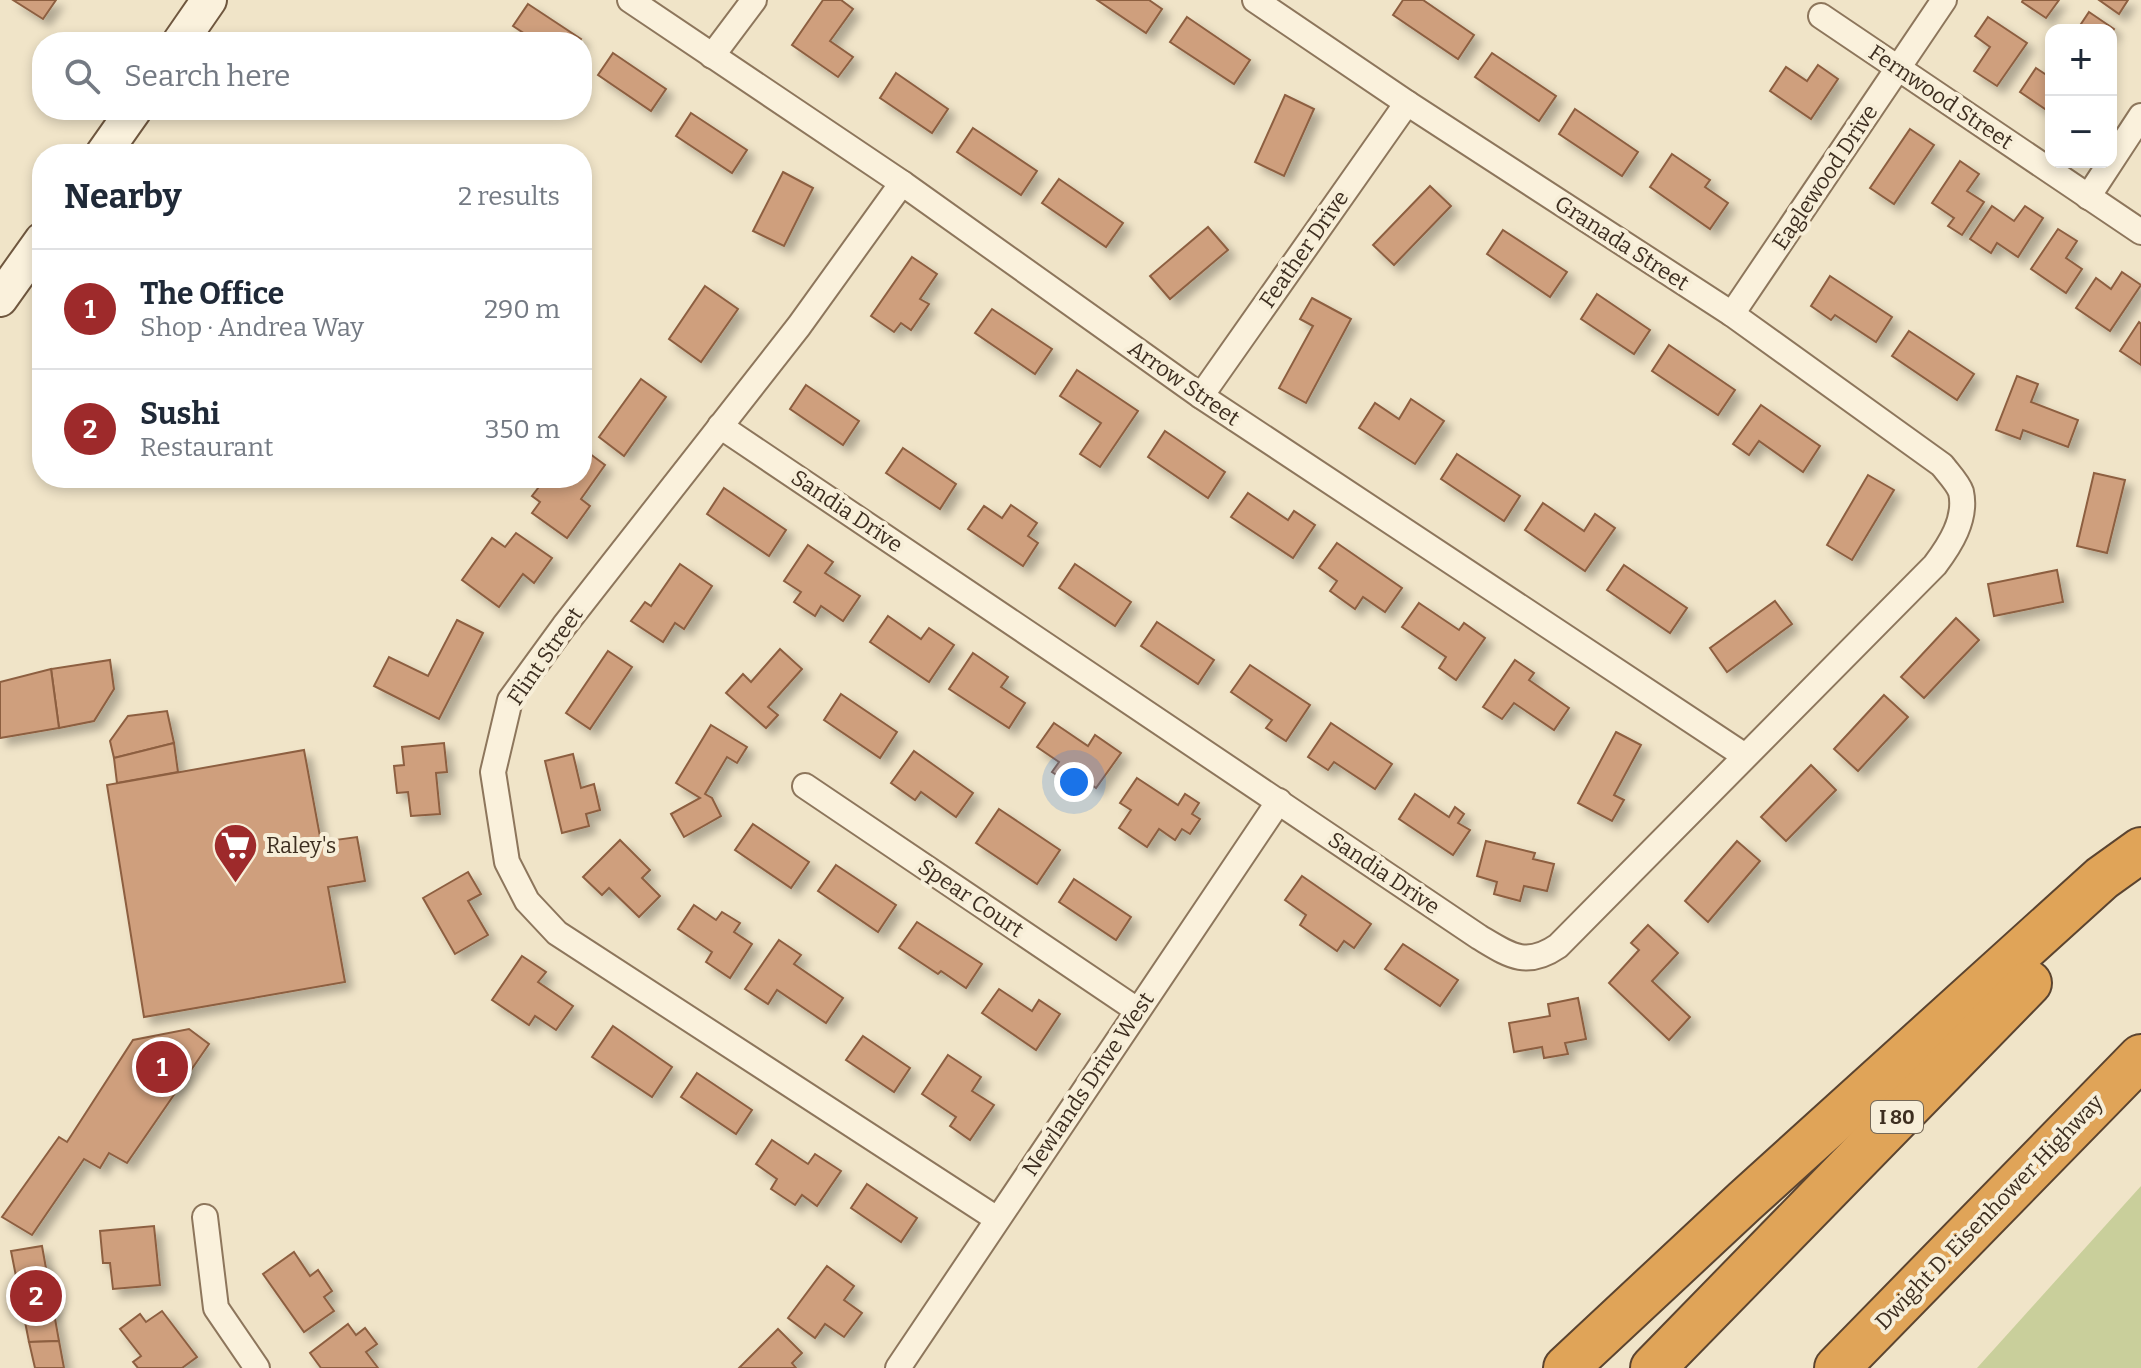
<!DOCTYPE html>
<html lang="en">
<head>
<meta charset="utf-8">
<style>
  body { margin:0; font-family:Bitter,serif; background:#f2f2f3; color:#1f2937 }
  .controls { position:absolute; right:24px; top:24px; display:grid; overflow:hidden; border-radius:16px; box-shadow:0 4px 12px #0003 }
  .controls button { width:72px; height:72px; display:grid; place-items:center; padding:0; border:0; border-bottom:2px solid #e0e1e3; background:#fff; color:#1f2937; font:40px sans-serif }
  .you { position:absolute; left:1074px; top:782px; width:28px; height:28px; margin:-20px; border:6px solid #fff; border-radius:50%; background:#1a73e8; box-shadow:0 0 0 12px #1a73e833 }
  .badge { display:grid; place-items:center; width:52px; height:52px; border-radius:50%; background:#9e2a2b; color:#fff; font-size:26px; font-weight:700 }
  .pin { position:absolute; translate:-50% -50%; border:4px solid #fff; box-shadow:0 2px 8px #0006 }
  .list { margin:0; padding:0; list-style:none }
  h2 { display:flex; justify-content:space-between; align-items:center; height:104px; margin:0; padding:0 32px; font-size:34px }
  h2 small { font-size:26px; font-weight:400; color:#747a83 }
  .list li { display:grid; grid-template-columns:52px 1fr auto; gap:24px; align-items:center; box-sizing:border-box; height:120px; padding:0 32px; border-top:2px solid #e0e1e3 }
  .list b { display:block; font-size:30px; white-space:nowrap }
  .list p { margin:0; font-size:26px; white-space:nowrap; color:#747a83 }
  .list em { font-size:26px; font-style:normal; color:#747a83 }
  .icon { flex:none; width:44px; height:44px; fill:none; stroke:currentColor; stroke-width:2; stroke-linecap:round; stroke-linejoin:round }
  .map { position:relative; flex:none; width:2141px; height:1368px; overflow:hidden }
  .search { position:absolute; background:#fff; box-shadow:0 4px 12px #0003; left:32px; top:32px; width:560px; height:88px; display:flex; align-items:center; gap:20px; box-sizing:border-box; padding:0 28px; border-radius:32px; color:#747a83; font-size:30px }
  .panel { position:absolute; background:#fff; box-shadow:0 4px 12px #0003; left:32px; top:144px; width:560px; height:344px; border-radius:32px }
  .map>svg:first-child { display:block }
  .green { fill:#c9cf9b }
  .building { fill:#cf9f7d; stroke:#8d5f41; stroke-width:2; filter:url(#shadow) }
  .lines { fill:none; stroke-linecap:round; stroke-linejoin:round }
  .street-casing { stroke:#8d765c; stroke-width:28 }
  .secondary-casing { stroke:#6f573f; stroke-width:38 }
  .highway-casing { stroke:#5b4430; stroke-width:48 }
  .street { stroke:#faf1dc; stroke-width:24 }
  .secondary { stroke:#faf1dc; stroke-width:34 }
  .highway { stroke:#e0a458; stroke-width:44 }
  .labels { text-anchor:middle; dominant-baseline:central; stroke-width:8; stroke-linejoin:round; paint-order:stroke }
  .shield { fill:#f7eed8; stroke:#756857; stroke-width:2 }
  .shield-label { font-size:20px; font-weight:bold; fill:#3d2e20 }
  .street-label { font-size:22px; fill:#3d2e20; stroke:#f7eed8 }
  .poi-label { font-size:22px; fill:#3d2e20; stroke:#f7eed8; text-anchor:start }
</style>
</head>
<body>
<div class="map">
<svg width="2141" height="1368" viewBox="0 0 2141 1368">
  <defs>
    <filter id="shadow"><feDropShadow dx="7" dy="7" stdDeviation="4" flood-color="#0004"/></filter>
  </defs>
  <rect width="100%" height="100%" fill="#f0e4c8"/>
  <polygon class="green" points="2141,1186 2141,1368 1977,1368"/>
  <g class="building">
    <polygon points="13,0 56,0 43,19"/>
    <polygon points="823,0 841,0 853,9 830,41 853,57 838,77 792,45"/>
    <polygon points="1097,0 1149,0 1162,9 1146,33"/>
    <polygon points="1403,0 1423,0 1474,35 1458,59 1393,15"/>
    <polygon points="2023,0 2059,0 2046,18 2022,2"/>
    <polygon points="2099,0 2128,0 2119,14"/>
    <polygon points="528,4 581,39 579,42 532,42 534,40 513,26"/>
    <polygon points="2089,12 2114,29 2111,34 2111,30 2077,30"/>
    <polygon points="1187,17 1250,60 1234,84 1170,42"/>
    <polygon points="1988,17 2027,43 1997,86 1974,71 1990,47 1975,36"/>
    <polygon points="613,53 666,89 651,111 598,75"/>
    <polygon points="1492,53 1556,96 1539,121 1475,77"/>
    <polygon points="1818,65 1838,79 1811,119 1770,91 1786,67 1807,81"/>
    <polygon points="2036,68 2051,78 2051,113 2020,92"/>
    <polygon points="896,73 948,109 932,133 880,98"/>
    <polygon points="1285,95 1314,109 1284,176 1255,162"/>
    <polygon points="1575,109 1638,152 1622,176 1559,134"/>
    <polygon points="691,113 747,150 732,173 676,136"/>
    <polygon points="973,128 1037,171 1021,195 957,152"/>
    <polygon points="1910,129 1934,145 1894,204 1870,188"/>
    <polygon points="1672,154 1710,180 1705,187 1728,203 1710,229 1650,187"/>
    <polygon points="1960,161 1979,174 1967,191 1984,202 1962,235 1948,226 1954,218 1932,203"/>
    <polygon points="783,172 813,188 784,246 753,231"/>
    <polygon points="1059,179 1123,223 1106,247 1042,203"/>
    <polygon points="1430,186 1451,206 1394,265 1373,245"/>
    <polygon points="1992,206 2014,221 2025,206 2043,218 2018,257 1997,243 1991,253 1970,239"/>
    <polygon points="1208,227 1228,250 1170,299 1150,276"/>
    <polygon points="2058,229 2077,241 2066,258 2082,269 2066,293 2031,269"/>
    <polygon points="1503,230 1567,272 1550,297 1487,254"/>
    <polygon points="912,257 937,274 920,299 929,304 911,330 901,323 894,332 871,316"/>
    <polygon points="2122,272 2141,285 2110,331 2076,308 2096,278 2111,289"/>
    <polygon points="1830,276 1892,317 1876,342 1835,315 1831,320 1811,306"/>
    <polygon points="705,286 738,309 701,362 669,339"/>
    <polygon points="1597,294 1650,330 1634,354 1581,319"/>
    <polygon points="1312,298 1351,319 1306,403 1279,388 1313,326 1300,319"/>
    <polygon points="992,309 1052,349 1035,374 975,333"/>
    <polygon points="2139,322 2141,324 2141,365 2120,351"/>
    <polygon points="1909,331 1974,374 1957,400 1892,356"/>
    <polygon points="1669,345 1735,390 1718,415 1652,371"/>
    <polygon points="1077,370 1138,411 1100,467 1080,454 1101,423 1060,396"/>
    <polygon points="2017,376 2038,384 2031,402 2078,420 2068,447 2023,430 2020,439 1996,430"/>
    <polygon points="641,379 666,397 624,456 599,437"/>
    <polygon points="806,385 859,421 843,445 790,409"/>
    <polygon points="1411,399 1444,421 1415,464 1359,428 1375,403 1399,419"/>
    <polygon points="1761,405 1820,446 1803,472 1759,441 1749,455 1733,444"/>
    <polygon points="1165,431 1225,472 1208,498 1148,457"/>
    <polygon points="582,448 605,465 581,499 590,506 567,538 532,513 540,502 532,496 545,479 554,486 559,478 582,478"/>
    <polygon points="903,448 956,484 940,509 886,473"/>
    <polygon points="1457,454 1520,496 1504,521 1441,479"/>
    <polygon points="2094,473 2125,480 2107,553 2077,546"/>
    <polygon points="1868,475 1894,490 1852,560 1827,545"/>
    <polygon points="724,488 786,530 769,556 707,514"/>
    <polygon points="1248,493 1288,520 1294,511 1315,525 1293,558 1231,517"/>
    <polygon points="1543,503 1584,531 1595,514 1615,528 1585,571 1525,530"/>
    <polygon points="1011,505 1037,523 1028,536 1038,543 1023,566 968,529 984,506 1002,518"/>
    <polygon points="516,533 552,558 534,583 523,574 499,607 462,580 492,538 505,547"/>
    <polygon points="1337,543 1402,588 1385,612 1363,597 1355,609 1330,591 1337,581 1319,568"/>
    <polygon points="808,545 833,562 825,573 860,596 843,621 821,606 815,616 794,602 801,592 784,581"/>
    <polygon points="680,564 712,586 684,629 675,623 663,642 631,621 645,602 651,606"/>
    <polygon points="1075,564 1131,602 1115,626 1059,588"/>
    <polygon points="1624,565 1687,608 1670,633 1607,590"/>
    <polygon points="2057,570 2063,602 1994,616 1988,584"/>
    <polygon points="1775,601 1792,624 1727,672 1710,648"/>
    <polygon points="1419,603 1459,630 1464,623 1485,638 1456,680 1439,668 1446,657 1402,627"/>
    <polygon points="888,616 921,639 929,628 954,645 929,682 870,642"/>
    <polygon points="1956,618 1979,640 1924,698 1901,677"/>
    <polygon points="457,620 483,633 439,719 374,686 389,657 428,676"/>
    <polygon points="1157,622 1214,660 1198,684 1141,646"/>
    <polygon points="780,649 802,669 768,707 778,715 766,728 726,693 743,674 751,682"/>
    <polygon points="608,651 632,667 590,729 566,713"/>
    <polygon points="973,653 1008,677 1001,687 1025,703 1009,728 949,689"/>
    <polygon points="110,660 114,689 94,721 59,728 51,669"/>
    <polygon points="1515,660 1534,673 1529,680 1569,708 1554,730 1514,703 1502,719 1483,707"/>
    <polygon points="1250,665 1310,705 1286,741 1266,728 1272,720 1231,692"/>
    <polygon points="51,669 59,728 0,738 0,682"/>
    <polygon points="841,694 897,732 880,758 824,720"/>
    <polygon points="1884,695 1908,717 1858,771 1834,749"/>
    <polygon points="167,711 174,743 114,758 110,741 128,716"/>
    <polygon points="1054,723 1088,746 1095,735 1121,753 1096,788 1080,776 1073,786 1052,772 1059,762 1037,747"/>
    <polygon points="1331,723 1392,764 1375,789 1334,762 1328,770 1308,757"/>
    <polygon points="711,725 747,747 737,763 727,757 705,794 712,798 721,816 684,837 671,814 700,798 676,783"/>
    <polygon points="1616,732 1641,745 1614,795 1624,800 1612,821 1578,803"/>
    <polygon points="174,743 178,772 117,783 114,758"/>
    <polygon points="444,743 447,772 436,773 440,814 411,816 408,792 397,793 394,766 404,765 402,747"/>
    <polygon points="304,750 321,842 357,837 365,881 328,887 345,982 144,1017 107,785"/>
    <polygon points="914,751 973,793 956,817 921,792 915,800 891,783"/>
    <polygon points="573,754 581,788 594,784 600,810 586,814 589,826 562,833 545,761"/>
    <polygon points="1811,765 1836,790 1786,841 1761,817"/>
    <polygon points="1137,778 1178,805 1185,794 1199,803 1192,814 1200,819 1190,834 1182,829 1175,840 1159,829 1147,847 1119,828 1131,810 1120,803"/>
    <polygon points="1415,794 1449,817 1455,807 1464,814 1458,823 1470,830 1453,855 1399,819"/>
    <polygon points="999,809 1060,850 1037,884 976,843"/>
    <polygon points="753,824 809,862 791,888 735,850"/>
    <polygon points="620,840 650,870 642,878 660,896 639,917 609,888 602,895 583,877"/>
    <polygon points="1486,841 1535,853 1533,859 1554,864 1547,891 1524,886 1520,901 1494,894 1497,882 1477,876"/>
    <polygon points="1737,841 1760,861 1708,922 1685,901"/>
    <polygon points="836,865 896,905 878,932 818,891"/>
    <polygon points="468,872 481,894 468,901 488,935 455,954 423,898"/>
    <polygon points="1302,876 1371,924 1354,948 1344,941 1337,951 1300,925 1306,915 1285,900"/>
    <polygon points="1074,879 1131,917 1116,940 1059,902"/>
    <polygon points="694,905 716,920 722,912 740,923 734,932 752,944 730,978 706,962 712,952 678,929"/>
    <polygon points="917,922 982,964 966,988 941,971 938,974 899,948"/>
    <polygon points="1648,925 1678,953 1652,981 1690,1017 1669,1040 1609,983 1639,950 1631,943"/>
    <polygon points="779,940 801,955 794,964 843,998 826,1023 777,990 768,1004 745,989"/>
    <polygon points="1403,944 1458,980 1440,1006 1385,969"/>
    <polygon points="522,956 546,972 538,982 573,1006 556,1030 535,1016 529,1025 492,1000"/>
    <polygon points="999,989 1032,1011 1039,1000 1060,1014 1036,1050 982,1013"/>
    <polygon points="1578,998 1586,1039 1565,1043 1568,1054 1544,1058 1542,1047 1514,1052 1509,1023 1550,1016 1548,1004"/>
    <polygon points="613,1026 672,1067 652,1097 592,1057"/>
    <polygon points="189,1029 209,1044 127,1163 109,1153 100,1168 84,1159 32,1235 2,1217 59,1137 67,1142 133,1040"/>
    <polygon points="863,1036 910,1068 894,1092 846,1060"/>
    <polygon points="948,1055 981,1077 972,1091 994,1105 970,1140 950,1126 956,1117 922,1094"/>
    <polygon points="697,1073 752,1110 736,1134 681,1097"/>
    <polygon points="772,1140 808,1164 815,1154 841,1171 817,1206 802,1195 795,1205 771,1189 777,1179 756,1164"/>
    <polygon points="867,1184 917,1218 901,1242 851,1208"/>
    <polygon points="154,1226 160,1285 113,1289 110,1263 103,1263 100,1231"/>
    <polygon points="42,1246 59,1341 29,1342 11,1251"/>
    <polygon points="294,1252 310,1276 318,1270 332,1291 324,1297 334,1311 304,1332 263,1274"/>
    <polygon points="827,1266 854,1286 844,1300 862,1313 844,1337 825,1324 815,1338 788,1318"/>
    <polygon points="162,1311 197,1357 182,1368 138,1368 133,1362 141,1356 120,1329 140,1314 146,1322"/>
    <polygon points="348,1324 356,1335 365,1328 377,1344 366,1352 378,1368 321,1368 310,1353"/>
    <polygon points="778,1329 802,1353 792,1363 796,1368 739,1368"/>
    <polygon points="59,1341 64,1368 35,1368 29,1342"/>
  </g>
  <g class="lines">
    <defs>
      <g id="street">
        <polyline points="630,0 902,183 1201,396 1745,756"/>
        <polyline points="1821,16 2141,232"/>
        <polyline points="712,56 754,0"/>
        <polyline points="902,183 799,326 564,626 510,700 493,772 507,862 527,901 557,933 997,1219"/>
        <polyline points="2088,197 2141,116"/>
        <polyline points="1732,314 1944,0"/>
        <polyline points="1201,396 1407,103"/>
        <path d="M 720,426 L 1479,937 C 1509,955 1526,968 1558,946 L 1935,565 C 1950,545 1967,519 1961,492 C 1958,483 1948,473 1942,465 L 1732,314 L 1407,103 L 1255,0"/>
        <polyline points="805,786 1137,1010"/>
        <polyline points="205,1217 216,1308 257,1368"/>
        <polyline points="898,1368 1279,801"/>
      </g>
      <g id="secondary">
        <polyline points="180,42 209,0"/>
        <polyline points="103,154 134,110"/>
        <polyline points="0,299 42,240"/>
      </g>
      <g id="highway">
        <polyline points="1566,1368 1745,1201 2102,878 2141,850"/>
        <polyline points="1653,1368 2029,983"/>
        <polyline points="1837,1368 2141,1057"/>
      </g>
    </defs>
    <use href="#street" class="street-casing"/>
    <use href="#secondary" class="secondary-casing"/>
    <use href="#highway" class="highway-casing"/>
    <use href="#street" class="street"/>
    <use href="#secondary" class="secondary"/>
    <use href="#highway" class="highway"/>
  </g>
  <defs>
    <symbol id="supermarket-pin" viewBox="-11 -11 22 30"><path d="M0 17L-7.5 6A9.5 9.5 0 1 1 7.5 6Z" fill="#9e2a2b" stroke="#f7eed8"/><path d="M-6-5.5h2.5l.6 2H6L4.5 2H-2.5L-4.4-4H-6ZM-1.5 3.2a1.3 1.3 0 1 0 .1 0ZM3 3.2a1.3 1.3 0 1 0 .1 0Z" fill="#fff"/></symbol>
  </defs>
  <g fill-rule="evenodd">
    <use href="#supermarket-pin" x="210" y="820" width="51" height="69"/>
  </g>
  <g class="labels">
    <rect class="shield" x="1871" y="1101" width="52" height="32" rx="6"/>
    <g class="shield-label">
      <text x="1897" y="1117">I 80</text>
    </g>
    <g class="street-label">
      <text transform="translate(1941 97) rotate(34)">Fernwood Street</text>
      <text transform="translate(1825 177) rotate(-56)">Eaglewood Drive</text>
      <text transform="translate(1622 243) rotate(33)">Granada Street</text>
      <text transform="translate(1304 249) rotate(-55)">Feather Drive</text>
      <text transform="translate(1184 383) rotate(35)">Arrow Street</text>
      <text transform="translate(847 511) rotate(34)">Sandia Drive</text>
      <text transform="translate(545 656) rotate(-55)">Flint Street</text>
      <text transform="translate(1384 873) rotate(34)">Sandia Drive</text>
      <text transform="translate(971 898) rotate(34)">Spear Court</text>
      <text transform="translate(1088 1084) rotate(-56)">Newlands Drive West</text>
      <text transform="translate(1989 1212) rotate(-46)">Dwight D. Eisenhower Highway</text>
    </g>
    <g class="poi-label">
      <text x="266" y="845">Raley's</text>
    </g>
  </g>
</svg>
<div class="controls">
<button>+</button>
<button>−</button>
</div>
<div class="you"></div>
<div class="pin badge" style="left:162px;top:1067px">1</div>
<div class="pin badge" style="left:36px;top:1296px">2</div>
<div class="search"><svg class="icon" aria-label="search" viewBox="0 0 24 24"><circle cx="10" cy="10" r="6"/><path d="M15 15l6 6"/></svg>Search here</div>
<section class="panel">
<h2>Nearby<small>2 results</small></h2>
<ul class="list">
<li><span class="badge">1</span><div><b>The Office</b><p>Shop · Andrea Way</p></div><em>290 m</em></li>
<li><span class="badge">2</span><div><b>Sushi</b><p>Restaurant</p></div><em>350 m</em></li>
</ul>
</section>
</div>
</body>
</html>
